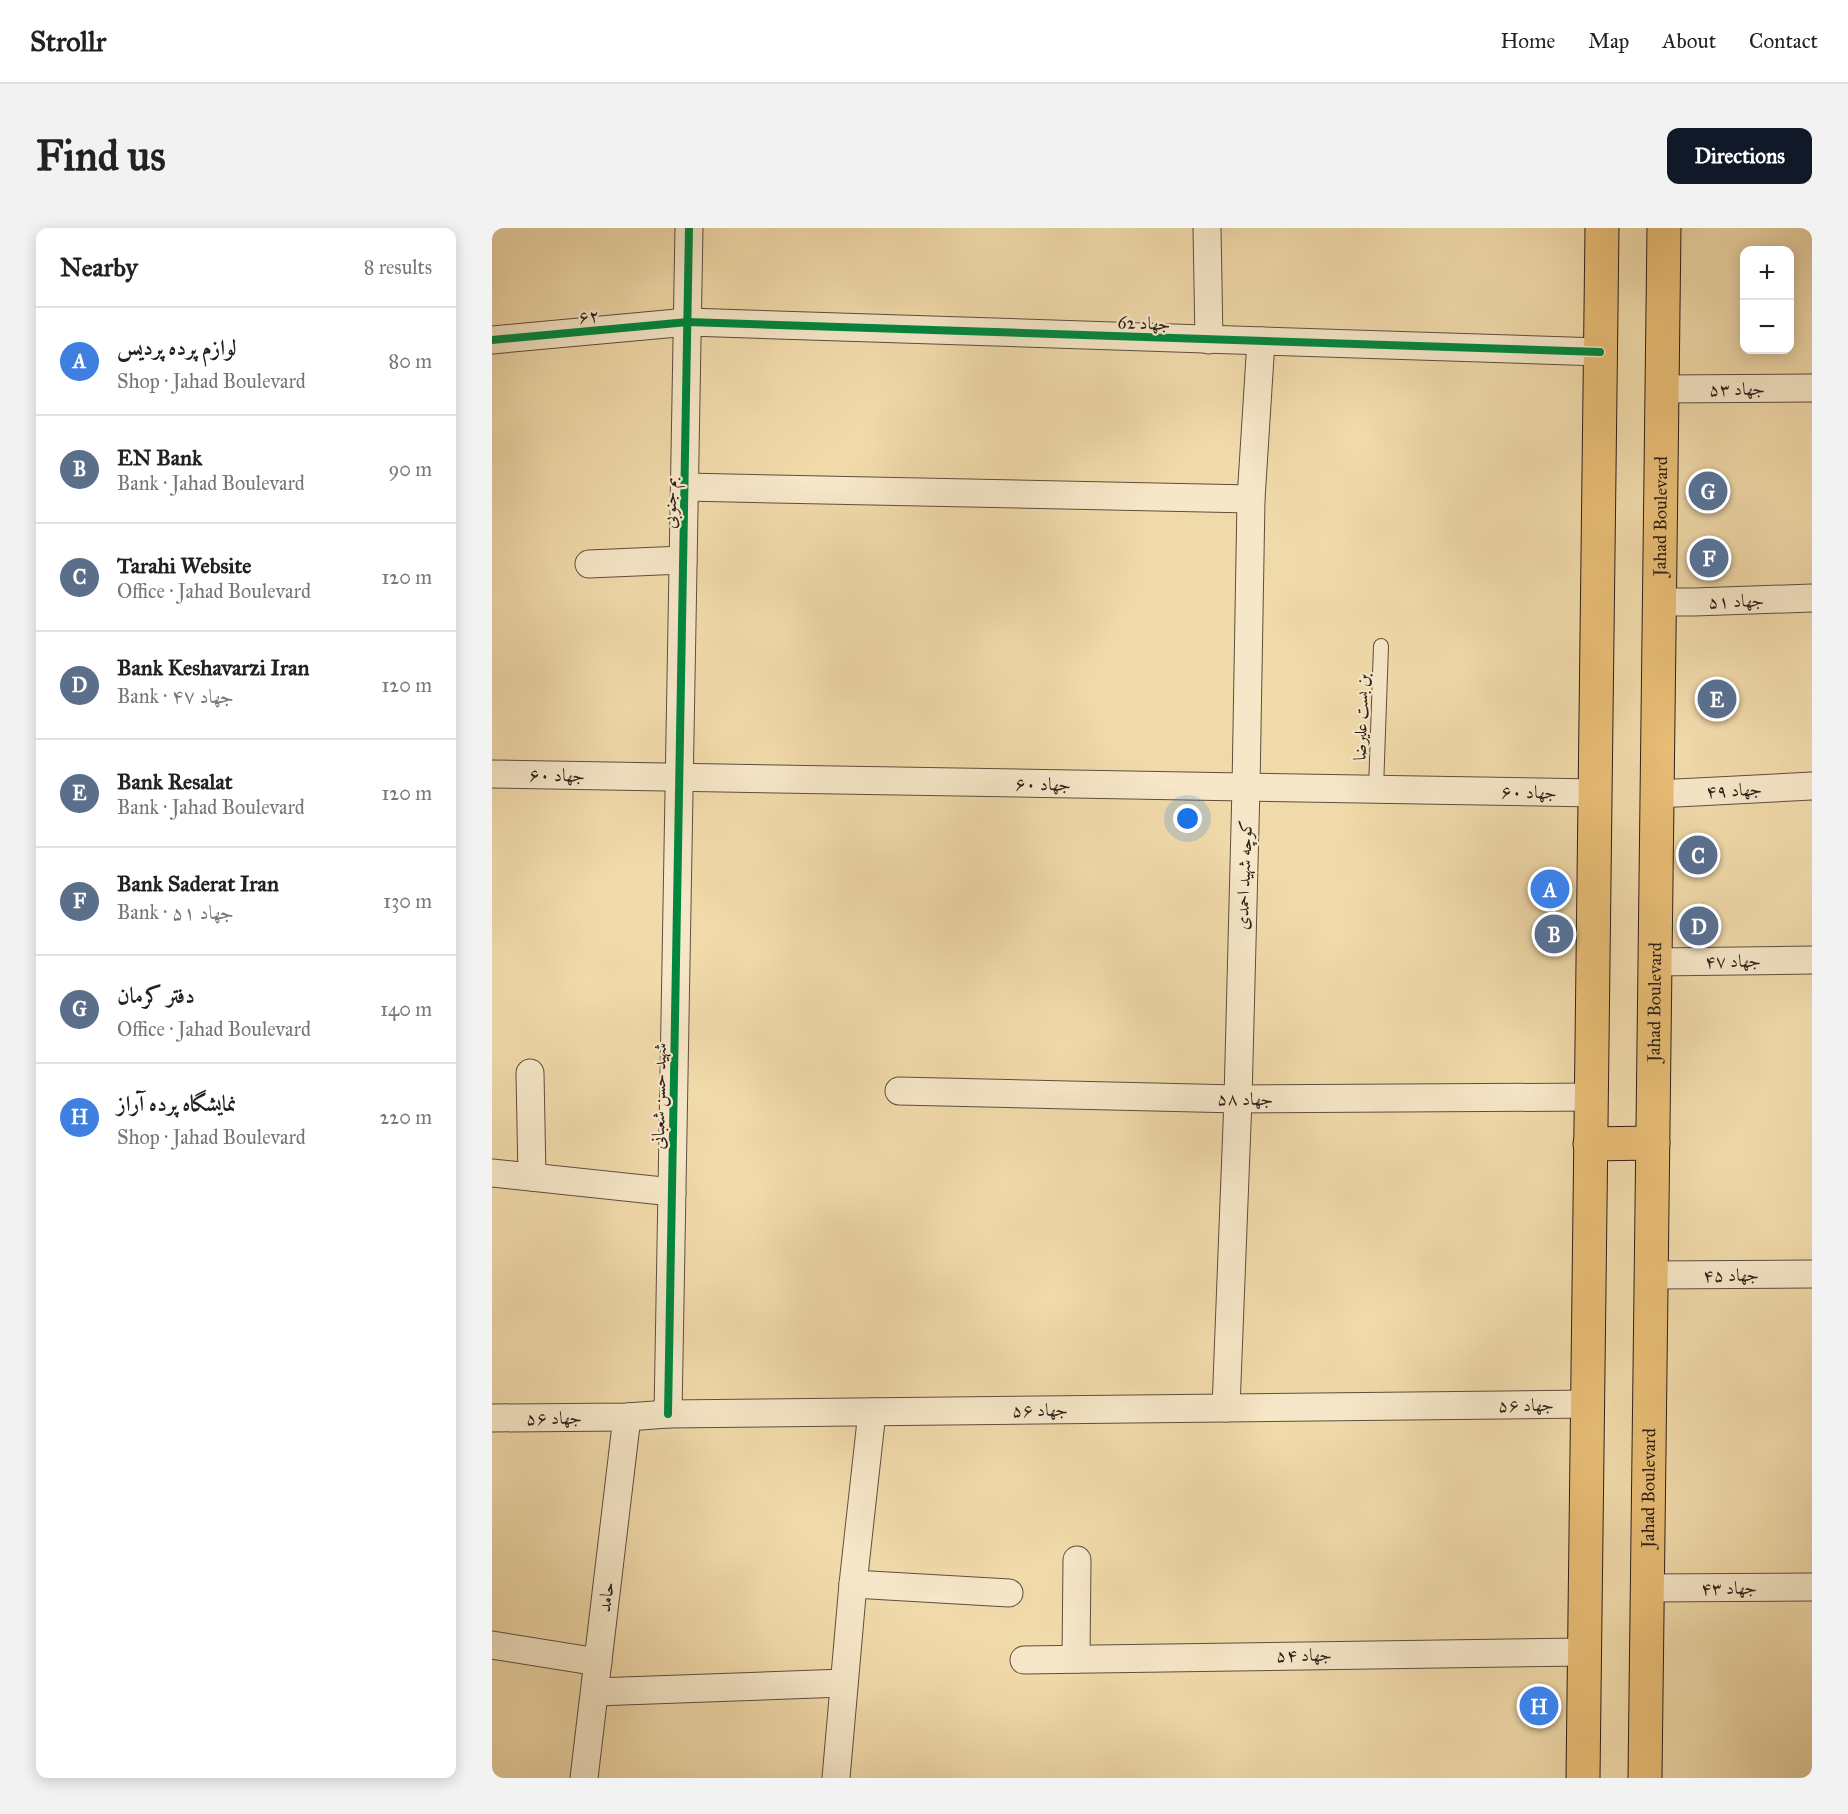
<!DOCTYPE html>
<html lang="en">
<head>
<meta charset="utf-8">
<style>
  body { margin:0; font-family:"IM FELL Great Primer",Amiri,serif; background:#f2f2f2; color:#222 }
  .controls { position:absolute; right:18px; top:18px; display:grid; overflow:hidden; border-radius:12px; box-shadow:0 3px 15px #0003 }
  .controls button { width:54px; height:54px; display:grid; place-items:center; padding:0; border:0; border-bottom:2px solid #e0e0e0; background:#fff; color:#222; font:30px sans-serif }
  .you { position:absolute; left:696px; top:591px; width:21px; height:21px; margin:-15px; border:4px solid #fff; border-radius:50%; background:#1a73e8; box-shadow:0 0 0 9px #1a73e833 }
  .badge { display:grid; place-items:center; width:39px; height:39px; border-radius:50%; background:#111827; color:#fff; font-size:20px; font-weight:700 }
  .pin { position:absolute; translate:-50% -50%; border:3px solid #fff; box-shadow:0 2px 6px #0006 }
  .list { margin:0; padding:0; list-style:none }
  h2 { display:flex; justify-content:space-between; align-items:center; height:78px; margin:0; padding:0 24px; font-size:26px }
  h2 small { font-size:20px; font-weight:400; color:#767676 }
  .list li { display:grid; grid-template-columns:39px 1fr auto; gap:18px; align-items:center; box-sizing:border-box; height:108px; padding:0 24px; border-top:2px solid #e0e0e0 }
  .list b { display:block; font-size:22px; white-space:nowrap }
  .list p { margin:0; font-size:20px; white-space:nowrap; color:#767676 }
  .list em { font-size:20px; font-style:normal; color:#767676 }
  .map { position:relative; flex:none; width:1320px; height:1550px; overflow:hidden; border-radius:12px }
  header { display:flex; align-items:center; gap:36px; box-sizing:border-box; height:84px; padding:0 30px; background:#fff; border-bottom:2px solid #e0e0e0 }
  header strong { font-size:28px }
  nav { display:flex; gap:33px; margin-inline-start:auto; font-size:21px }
  .intro { display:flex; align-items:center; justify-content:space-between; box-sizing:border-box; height:144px; padding:0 36px }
  h1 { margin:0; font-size:42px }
  .button { padding:15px 27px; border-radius:12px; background:#111827; color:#fff; font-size:21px; font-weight:700 }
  main { display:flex; gap:36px; padding:0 36px }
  aside { flex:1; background:#fff; border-radius:12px; box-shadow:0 3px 15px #0003 }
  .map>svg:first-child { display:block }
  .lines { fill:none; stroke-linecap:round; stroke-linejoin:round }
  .service-casing { stroke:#5e4e3e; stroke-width:16 }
  .minor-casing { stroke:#5e4e3e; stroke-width:29 }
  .primary-casing { stroke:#2d201a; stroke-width:35 }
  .service { stroke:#f6e7c8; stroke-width:14 }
  .minor { stroke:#f6e7c8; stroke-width:27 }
  .primary { stroke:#e8bd75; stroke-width:33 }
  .cycleway-casing { stroke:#f6e7c8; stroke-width:11 }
  .cycleway { stroke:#00873e; stroke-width:8 }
  .labels { text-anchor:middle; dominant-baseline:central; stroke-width:4.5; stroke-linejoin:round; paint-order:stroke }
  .street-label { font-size:18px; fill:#2d201a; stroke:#f6e7c8 }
</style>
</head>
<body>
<header>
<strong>Strollr</strong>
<nav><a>Home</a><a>Map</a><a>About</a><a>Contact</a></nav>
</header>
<div class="intro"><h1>Find us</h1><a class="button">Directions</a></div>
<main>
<aside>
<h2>Nearby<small>8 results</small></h2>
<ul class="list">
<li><span class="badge" style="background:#3f7fe0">A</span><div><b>لوازم پرده پردیس</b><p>Shop · Jahad Boulevard</p></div><em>80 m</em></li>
<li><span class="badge" style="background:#5c6f8a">B</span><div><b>EN Bank</b><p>Bank · Jahad Boulevard</p></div><em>90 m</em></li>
<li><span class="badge" style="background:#5c6f8a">C</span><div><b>Tarahi Website</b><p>Office · Jahad Boulevard</p></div><em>120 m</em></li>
<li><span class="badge" style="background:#5c6f8a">D</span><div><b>Bank Keshavarzi Iran</b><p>Bank · جهاد ۴۷</p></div><em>120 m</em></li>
<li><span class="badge" style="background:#5c6f8a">E</span><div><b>Bank Resalat</b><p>Bank · Jahad Boulevard</p></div><em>120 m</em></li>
<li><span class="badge" style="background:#5c6f8a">F</span><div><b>Bank Saderat Iran</b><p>Bank · جهاد ۵۱</p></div><em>130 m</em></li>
<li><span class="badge" style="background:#5c6f8a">G</span><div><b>دفتر کرمان</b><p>Office · Jahad Boulevard</p></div><em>140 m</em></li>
<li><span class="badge" style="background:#3f7fe0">H</span><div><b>نمایشگاه پرده آراز</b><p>Shop · Jahad Boulevard</p></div><em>220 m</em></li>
</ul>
</aside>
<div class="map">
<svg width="1320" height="1550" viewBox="0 0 1320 1550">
  <rect width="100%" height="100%" fill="#f1daaa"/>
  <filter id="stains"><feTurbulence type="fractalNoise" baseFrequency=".00333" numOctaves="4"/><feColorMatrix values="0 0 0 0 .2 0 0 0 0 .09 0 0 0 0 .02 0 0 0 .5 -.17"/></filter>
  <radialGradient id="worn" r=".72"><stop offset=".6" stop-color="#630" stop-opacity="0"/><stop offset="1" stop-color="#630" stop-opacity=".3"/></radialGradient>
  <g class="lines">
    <defs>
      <polyline id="service" points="884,561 889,418"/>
      <g id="minor">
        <polyline points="715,0 717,112"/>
        <polyline points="0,112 196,94 1108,124"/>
        <polyline points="1170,161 1320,160"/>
        <polyline points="193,259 759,271"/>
        <polyline points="97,336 191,332"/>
        <polyline points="1167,374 1202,374 1320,370"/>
        <polyline points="0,546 1103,565"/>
        <polyline points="1165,566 1320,558"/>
        <polyline points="1163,734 1320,732"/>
        <polyline points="38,845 40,949"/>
        <polyline points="407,863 746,871 1099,869"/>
        <polyline points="0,945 180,964"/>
        <polyline points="1159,1047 1320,1046"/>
        <polyline points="734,1180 746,871 754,559 759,271 769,113"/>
        <polyline points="176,1186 197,0"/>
        <polyline points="0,1190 135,1189 176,1186 1095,1176"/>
        <polyline points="361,1356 517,1365"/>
        <polyline points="1155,1360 1320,1359"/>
        <polyline points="0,1417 106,1434"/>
        <polyline points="584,1431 585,1332"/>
        <polyline points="532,1432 1092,1424"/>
        <polyline points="103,1464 352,1455"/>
        <polyline points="92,1550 135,1189"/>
        <polyline points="344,1550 361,1356 380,1184"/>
      </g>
      <g id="primary">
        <polyline points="1098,916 1161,915"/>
        <polyline points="1091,1550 1110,0"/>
        <path id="s1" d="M 1153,1550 L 1172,0"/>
      </g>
    </defs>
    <use href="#service" class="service-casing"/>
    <use href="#minor" class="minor-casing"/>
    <use href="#primary" class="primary-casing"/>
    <use href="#service" class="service"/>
    <use href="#minor" class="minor"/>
    <use href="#primary" class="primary"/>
    <defs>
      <g id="cycleway">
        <polyline points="0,112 196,94 1108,124"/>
        <polyline points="176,1186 197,0"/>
      </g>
    </defs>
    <use href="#cycleway" class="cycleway-casing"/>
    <use href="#cycleway" class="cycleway"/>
  </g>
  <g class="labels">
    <g class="street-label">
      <text transform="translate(97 88) rotate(-5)">۶۲</text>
      <text transform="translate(652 95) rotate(2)">جهاد 62</text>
      <text transform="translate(1245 161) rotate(-1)">جهاد ۵۳</text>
      <text transform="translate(178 275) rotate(-89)">بم جنوبی</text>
      <text stroke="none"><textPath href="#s1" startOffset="1262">Jahad Boulevard</textPath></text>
      <text transform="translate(1244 373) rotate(-2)">جهاد ۵۱</text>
      <text transform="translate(869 489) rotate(-88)">بن بست علیرضا</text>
      <text transform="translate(65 547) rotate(1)">جهاد ۶۰</text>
      <text transform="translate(551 556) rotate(1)">جهاد ۶۰</text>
      <text transform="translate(1242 562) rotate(-3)">جهاد ۴۹</text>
      <text transform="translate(1037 564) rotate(1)">جهاد ۶۰</text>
      <text transform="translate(752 647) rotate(-88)">کوچه شهید احمدی</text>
      <text transform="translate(1241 733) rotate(-1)">جهاد ۴۷</text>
      <text stroke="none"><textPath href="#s1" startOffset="776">Jahad Boulevard</textPath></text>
      <text transform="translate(167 868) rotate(-89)">شهید حسن شعبانی</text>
      <text x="753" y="871">جهاد ۵۸</text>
      <text transform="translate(1239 1047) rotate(-1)">جهاد ۴۵</text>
      <text transform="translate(1034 1177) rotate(-1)">جهاد ۵۶</text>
      <text transform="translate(548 1182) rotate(-1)">جهاد ۵۶</text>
      <text transform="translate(62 1190) rotate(-1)">جهاد ۵۶</text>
      <text stroke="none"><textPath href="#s1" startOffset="290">Jahad Boulevard</textPath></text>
      <text transform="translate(1237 1360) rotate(-1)">جهاد ۴۳</text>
      <text transform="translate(114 1369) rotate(-83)">حامد</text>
      <text transform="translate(812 1427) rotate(-1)">جهاد ۵۴</text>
    </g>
  </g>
  <rect width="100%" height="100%" filter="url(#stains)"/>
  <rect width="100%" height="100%" fill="url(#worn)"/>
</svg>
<div class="controls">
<button>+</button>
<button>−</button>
</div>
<div class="you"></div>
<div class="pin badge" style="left:1058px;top:661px;background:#3f7fe0">A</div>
<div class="pin badge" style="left:1062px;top:706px;background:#5c6f8a">B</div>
<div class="pin badge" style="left:1206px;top:627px;background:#5c6f8a">C</div>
<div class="pin badge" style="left:1207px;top:698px;background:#5c6f8a">D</div>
<div class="pin badge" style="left:1225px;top:471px;background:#5c6f8a">E</div>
<div class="pin badge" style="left:1217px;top:330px;background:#5c6f8a">F</div>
<div class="pin badge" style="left:1216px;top:263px;background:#5c6f8a">G</div>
<div class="pin badge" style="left:1047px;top:1478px;background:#3f7fe0">H</div>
</div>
</main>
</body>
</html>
